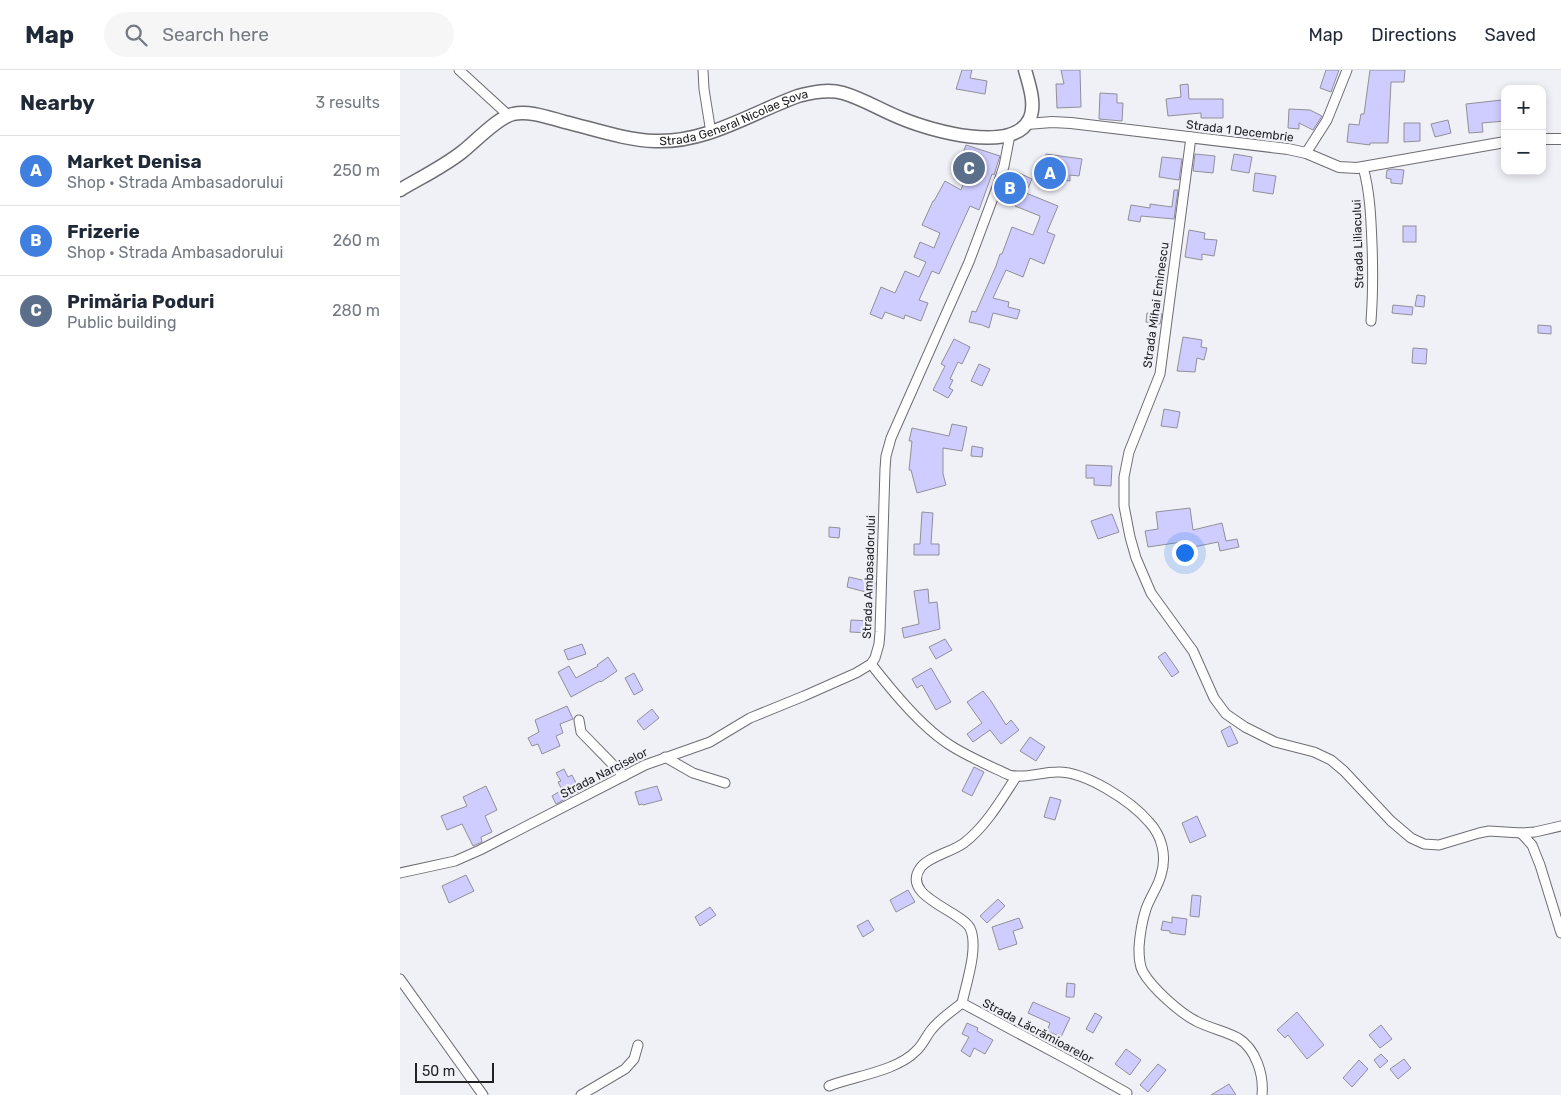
<!DOCTYPE html>
<html lang="en">
<head>
<meta charset="utf-8">
<style>
  body { margin:0; font-family:Rubik,sans-serif; background:#f6f6f7; color:#1f2937 }
  .controls { position:absolute; right:15px; top:15px; display:grid; overflow:hidden; border-radius:10px; box-shadow:0 2px 8px #0003 }
  .controls button { width:45px; height:45px; display:grid; place-items:center; padding:0; border:0; border-bottom:1px solid #e0e1e3; background:#fff; color:#1f2937; font:25px sans-serif }
  .scale { position:absolute; left:15px; bottom:12px; width:79px; box-sizing:border-box; padding-left:5px; border:2px solid #212124; border-top:0; font-size:14px; line-height:18px; white-space:nowrap; color:#212124; -webkit-text-stroke:4px #f0f0f7; paint-order:stroke }
  .you { position:absolute; left:784px; top:482px; width:18px; height:18px; margin:-12px; border:4px solid #fff; border-radius:50%; background:#1a73e8; box-shadow:0 0 0 8px #1a73e833 }
  .badge { display:grid; place-items:center; width:32px; height:32px; border-radius:50%; background:#111827; color:#fff; font-size:16px; font-weight:700 }
  .pin { position:absolute; translate:-50% -50%; border:2px solid #fff; box-shadow:0 1px 5px #0006 }
  .list { margin:0; padding:0; list-style:none }
  h2 { display:flex; justify-content:space-between; align-items:center; height:65px; margin:0; padding:0 20px; font-size:21px }
  h2 small { font-size:16px; font-weight:400; color:#747a83 }
  .list li { display:grid; grid-template-columns:32px 1fr auto; gap:15px; align-items:center; box-sizing:border-box; height:70px; padding:0 20px; border-top:1px solid #e0e1e3 }
  .list b { display:block; font-size:19px; white-space:nowrap }
  .list p { margin:0; font-size:16px; white-space:nowrap; color:#747a83 }
  .list em { font-size:16px; font-style:normal; color:#747a83 }
  .icon { flex:none; width:28px; height:28px; fill:none; stroke:currentColor; stroke-width:2; stroke-linecap:round; stroke-linejoin:round }
  .map { position:relative; flex:none; width:1161px; height:1025px; overflow:hidden }
  header { display:flex; align-items:center; gap:30px; box-sizing:border-box; height:70px; padding:0 25px; background:#fff; border-bottom:1px solid #e0e1e3 }
  header strong { font-size:24px }
  nav { display:flex; gap:28px; margin-inline-start:auto; font-size:18px }
  .search { width:350px; height:45px; background:#f6f6f7; display:flex; align-items:center; gap:12px; box-sizing:border-box; padding:0 18px; border-radius:28px; color:#747a83; font-size:19px }
  main { display:flex }
  aside { flex:1; background:#fff }
  .map>svg:first-child { display:block }
  .building { fill:#cfcdff; stroke:#919097 }
  .lines { fill:none; stroke-linecap:round; stroke-linejoin:round }
  .minor-casing { stroke:#6e6d73; stroke-width:11 }
  .tertiary-casing { stroke:#6e6d73; stroke-width:12 }
  .secondary-casing { stroke:#6e6d73; stroke-width:15 }
  .minor { stroke:#fff; stroke-width:9 }
  .tertiary { stroke:#fff; stroke-width:10 }
  .secondary { stroke:#fff; stroke-width:12 }
  .labels { text-anchor:middle; dominant-baseline:central; stroke-width:4.5; stroke-linejoin:round; paint-order:stroke }
  .street-label { font-size:12px; fill:#212124; stroke:#f0f0f7 }
</style>
</head>
<body>
<header>
<strong>Map</strong>
<div class="search"><svg class="icon" aria-label="search" viewBox="0 0 24 24"><circle cx="10" cy="10" r="6"/><path d="M15 15l6 6"/></svg>Search here</div>
<nav><a>Map</a><a>Directions</a><a>Saved</a></nav>
</header>
<main>
<aside>
<h2>Nearby<small>3 results</small></h2>
<ul class="list">
<li><span class="badge" style="background:#3f7fe0">A</span><div><b>Market Denisa</b><p>Shop · Strada Ambasadorului</p></div><em>250 m</em></li>
<li><span class="badge" style="background:#3f7fe0">B</span><div><b>Frizerie</b><p>Shop · Strada Ambasadorului</p></div><em>260 m</em></li>
<li><span class="badge" style="background:#5c6f8a">C</span><div><b>Primăria Poduri</b><p>Public building</p></div><em>280 m</em></li>
</ul>
</aside>
<div class="map">
<svg width="1161" height="1025" viewBox="0 0 1161 1025">
  <rect width="100%" height="100%" fill="#f0f0f7"/>
  <g class="building">
    <polygon points="562,0 572,0 570,8 587,11 585,24 556,19"/>
    <polygon points="661,0 680,0 681,37 657,38 656,14 664,14"/>
    <polygon points="926,0 939,0 931,22 920,18"/>
    <polygon points="970,0 1005,0 1004,12 991,12 988,73 970,73 970,75 947,72 949,54 959,55 961,44 964,44"/>
    <polygon points="788,14 789,29 823,29 823,48 801,48 801,43 768,46 766,29 781,27 780,15"/>
    <polygon points="700,23 717,24 717,33 723,33 722,51 699,49"/>
    <polygon points="1102,30 1105,51 1082,53 1083,62 1069,63 1066,34"/>
    <polygon points="889,39 910,40 922,46 913,60 899,53 899,59 888,58"/>
    <polygon points="1048,50 1051,63 1035,67 1031,54"/>
    <polygon points="1004,53 1020,53 1020,71 1004,72"/>
    <polygon points="566,75 600,86 598,92 594,105 592,104 579,140 570,136 539,204 532,201 519,230 528,233 521,251 505,245 504,249 485,242 482,249 470,244 481,217 495,223 505,201 519,207 526,192 514,187 520,172 534,178 540,163 522,155 533,131 534,131 545,111 561,120 569,98 559,94"/>
    <polygon points="646,84 682,89 679,106 670,105 670,111 643,107"/>
    <polygon points="795,84 815,86 813,103 793,101"/>
    <polygon points="834,84 852,87 849,103 831,100"/>
    <polygon points="762,87 782,89 779,110 759,107"/>
    <polygon points="992,99 1004,100 1002,114 991,113 991,109 986,108 987,100"/>
    <polygon points="617,102 632,109 628,118 613,112"/>
    <polygon points="855,103 876,106 873,124 853,121"/>
    <polygon points="774,120 778,120 774,149 741,146 740,152 728,150 731,135 750,138 750,134 772,137"/>
    <polygon points="621,121 658,136 647,162 655,165 644,194 630,188 623,207 606,200 593,228 609,232 608,237 620,240 617,249 593,243 589,258 582,255 569,252 572,241 576,242 596,196 600,184 602,184 612,157 633,165 639,150 640,146 615,136"/>
    <rect x="1003" y="156" width="13" height="16"/>
    <polygon points="789,160 805,163 804,169 817,170 814,186 802,184 802,190 785,187"/>
    <polygon points="1017,225 1025,226 1024,237 1015,236"/>
    <polygon points="993,235 1013,237 1012,245 992,243"/>
    <polygon points="747,243 762,244 760,254 746,252"/>
    <polygon points="1138,255 1151,256 1151,264 1138,263"/>
    <polygon points="783,267 802,270 801,277 807,278 804,290 797,288 795,302 777,301"/>
    <polygon points="554,269 570,277 562,294 558,292 550,309 553,310 549,318 553,320 548,328 533,320 545,296 541,294"/>
    <polygon points="1013,278 1027,279 1026,294 1012,293"/>
    <polygon points="579,294 590,299 582,316 571,311"/>
    <polygon points="764,339 780,342 777,358 761,356"/>
    <polygon points="552,354 567,357 562,381 543,378 543,404 546,415 517,423 511,400 509,400 512,371 509,371 512,358 549,366"/>
    <polygon points="572,376 583,378 582,387 571,386"/>
    <polygon points="686,395 712,396 711,416 694,415 694,408 686,408"/>
    <polygon points="790,438 793,460 822,453 826,471 837,469 839,477 820,481 818,472 784,479 782,472 748,477 745,461 758,459 756,442"/>
    <polygon points="522,442 533,443 531,474 539,474 539,485 514,485 514,474 520,474"/>
    <polygon points="712,444 719,462 698,469 691,451"/>
    <polygon points="429,457 440,458 439,468 429,467"/>
    <polygon points="449,507 475,513 473,524 447,517"/>
    <polygon points="528,519 529,533 537,532 540,559 504,568 502,558 519,554 514,521"/>
    <polygon points="451,550 471,551 470,563 450,562"/>
    <polygon points="545,569 552,580 536,589 529,577"/>
    <polygon points="182,574 186,584 168,590 164,580"/>
    <polygon points="765,582 779,602 772,607 758,587"/>
    <polygon points="208,587 217,601 201,612 200,611 171,627 158,602 169,596 176,608 198,596 197,595"/>
    <polygon points="531,598 551,632 536,640 522,615 517,618 512,609"/>
    <polygon points="234,603 243,620 234,625 225,608"/>
    <polygon points="583,621 591,631 606,655 611,650 619,660 601,674 590,660 573,672 567,664 582,653 567,632"/>
    <polygon points="167,636 173,649 160,654 163,663 156,666 160,676 142,684 138,674 132,676 128,668 139,662 135,650"/>
    <polygon points="252,639 259,648 244,660 237,651"/>
    <polygon points="830,656 838,673 828,677 821,661"/>
    <polygon points="630,667 645,677 636,691 620,681"/>
    <polygon points="574,697 584,702 572,726 562,721"/>
    <polygon points="164,699 168,707 172,705 180,721 156,734 152,726 162,720 158,712 161,711 156,703"/>
    <polygon points="86,716 97,740 85,746 92,762 81,767 82,772 73,776 62,754 47,760 41,746 67,736 63,727"/>
    <polygon points="257,716 262,730 243,735 242,734 239,735 235,722"/>
    <polygon points="650,727 661,730 655,750 644,747"/>
    <polygon points="797,746 806,766 790,773 782,753"/>
    <polygon points="66,805 74,821 49,833 42,816"/>
    <polygon points="508,820 515,832 496,842 490,830"/>
    <polygon points="792,825 801,826 799,847 790,846"/>
    <polygon points="598,829 605,836 587,853 580,846"/>
    <polygon points="310,837 316,845 300,856 295,847"/>
    <polygon points="772,847 787,849 785,865 770,863 770,861 761,860 763,851 772,853"/>
    <polygon points="619,848 623,858 613,861 617,874 599,880 592,857"/>
    <polygon points="468,850 474,860 463,867 457,856"/>
    <polygon points="667,913 675,914 674,927 666,927"/>
    <polygon points="633,932 670,948 661,967 647,961 650,953 628,943"/>
    <polygon points="897,942 924,975 907,989 888,965 885,968 877,960"/>
    <polygon points="695,943 702,947 693,963 686,959"/>
    <polygon points="567,953 578,958 577,961 593,970 585,984 574,978 570,987 561,981 569,967 562,964"/>
    <polygon points="981,955 992,969 980,978 969,965"/>
    <polygon points="726,979 741,990 730,1005 715,994"/>
    <polygon points="981,984 988,991 980,998 974,990"/>
    <polygon points="1004,989 1011,998 998,1009 990,999"/>
    <polygon points="959,990 968,999 952,1017 943,1008"/>
    <polygon points="758,994 766,1000 748,1022 740,1015"/>
    <polygon points="829,1014 836,1025 811,1025"/>
  </g>
  <g class="lines">
    <defs>
      <g id="minor">
        <polyline points="59,0 108,45"/>
        <polyline points="303,0 304,19 311,63"/>
        <polyline points="791,67 760,304 729,382 724,407 724,436 730,467 736,488 751,523 793,581 814,628 826,644 845,657 875,672 914,682 931,690 944,701 991,751 1011,768 1024,774 1039,775 1079,763 1089,761 1121,763 1135,762 1161,756"/>
        <polyline points="906,83 927,50 947,0"/>
        <path d="M 963,97 C 970,122 971,148 972,174 C 973,200 973,225 971,251"/>
        <path d="M 471,594 C 493,622 523,659 553,677 C 571,688 590,696 609,705 C 625,709 641,702 657,702 C 685,701 731,731 749,752 C 762,766 767,786 761,805 C 758,817 750,827 746,839 C 742,851 740,864 739,877 C 739,886 739,895 743,902 C 752,918 780,943 796,951 C 809,958 825,961 838,968 C 856,979 864,1005 862,1025"/>
        <polyline points="179,650 181,662 224,706"/>
        <polyline points="265,687 293,703 325,713"/>
        <path d="M 616,707 C 601,730 586,756 564,773 C 552,782 530,786 521,797 C 499,826 560,840 570,858 C 579,877 566,914 562,933 L 672,992 L 727,1023"/>
        <polyline points="1121,763 1132,775 1140,795 1161,863"/>
        <polyline points="0,803 55,791 80,780 245,695 310,672 350,648 404,626 456,603 471,594 475,588 479,574 480,562 485,399 486,386 491,368 569,192 596,120 604,96 610,65"/>
        <polyline points="0,909 83,1025"/>
        <path d="M 429,1016 C 455,1006 497,1001 516,981 C 523,975 526,966 532,959 C 540,949 552,941 562,933"/>
        <polyline points="181,1025 225,999 234,989 238,975"/>
      </g>
      <g id="tertiary">
        <polyline points="627,54 652,52 671,53 888,79 906,83 939,97 957,98 1105,72"/>
        <polyline points="1142,69 1161,69"/>
      </g>
      <g id="secondary">
        <path id="s1" d="M 0,120 C 20,108 43,97 62,82 C 75,72 98,47 113,44 C 129,40 150,48 165,52 C 194,59 225,70 255,71 C 307,73 351,43 398,26 C 413,22 428,19 443,23 C 464,29 482,41 503,49 C 530,60 614,85 630,48 C 636,34 629,14 625,0"/>
      </g>
    </defs>
    <use href="#minor" class="minor-casing"/>
    <use href="#tertiary" class="tertiary-casing"/>
    <use href="#secondary" class="secondary-casing"/>
    <use href="#minor" class="minor"/>
    <use href="#tertiary" class="tertiary"/>
    <use href="#secondary" class="secondary"/>
  </g>
  <g class="labels">
    <g class="street-label">
      <text stroke="none"><textPath href="#s1" startOffset="365">Strada General Nicolae Șova</textPath></text>
      <text transform="translate(840 61) rotate(7)">Strada 1 Decembrie</text>
      <text transform="translate(958 174) rotate(-92)">Strada Liliacului</text>
      <text transform="translate(756 235) rotate(-82)">Strada Mihai Eminescu</text>
      <text transform="translate(469 507) rotate(-88)">Strada Ambasadorului</text>
      <text transform="translate(204 703) rotate(-27)">Strada Narciselor</text>
      <text transform="translate(638 961) rotate(28)">Strada Lăcrămioarelor</text>
    </g>
  </g>
</svg>
<div class="controls">
<button>+</button>
<button>−</button>
</div>
<div class="scale">50 m</div>
<div class="you"></div>
<div class="pin badge" style="left:650px;top:103px;background:#3f7fe0">A</div>
<div class="pin badge" style="left:610px;top:118px;background:#3f7fe0">B</div>
<div class="pin badge" style="left:569px;top:98px;background:#5c6f8a">C</div>
</div>
</main>
</body>
</html>
